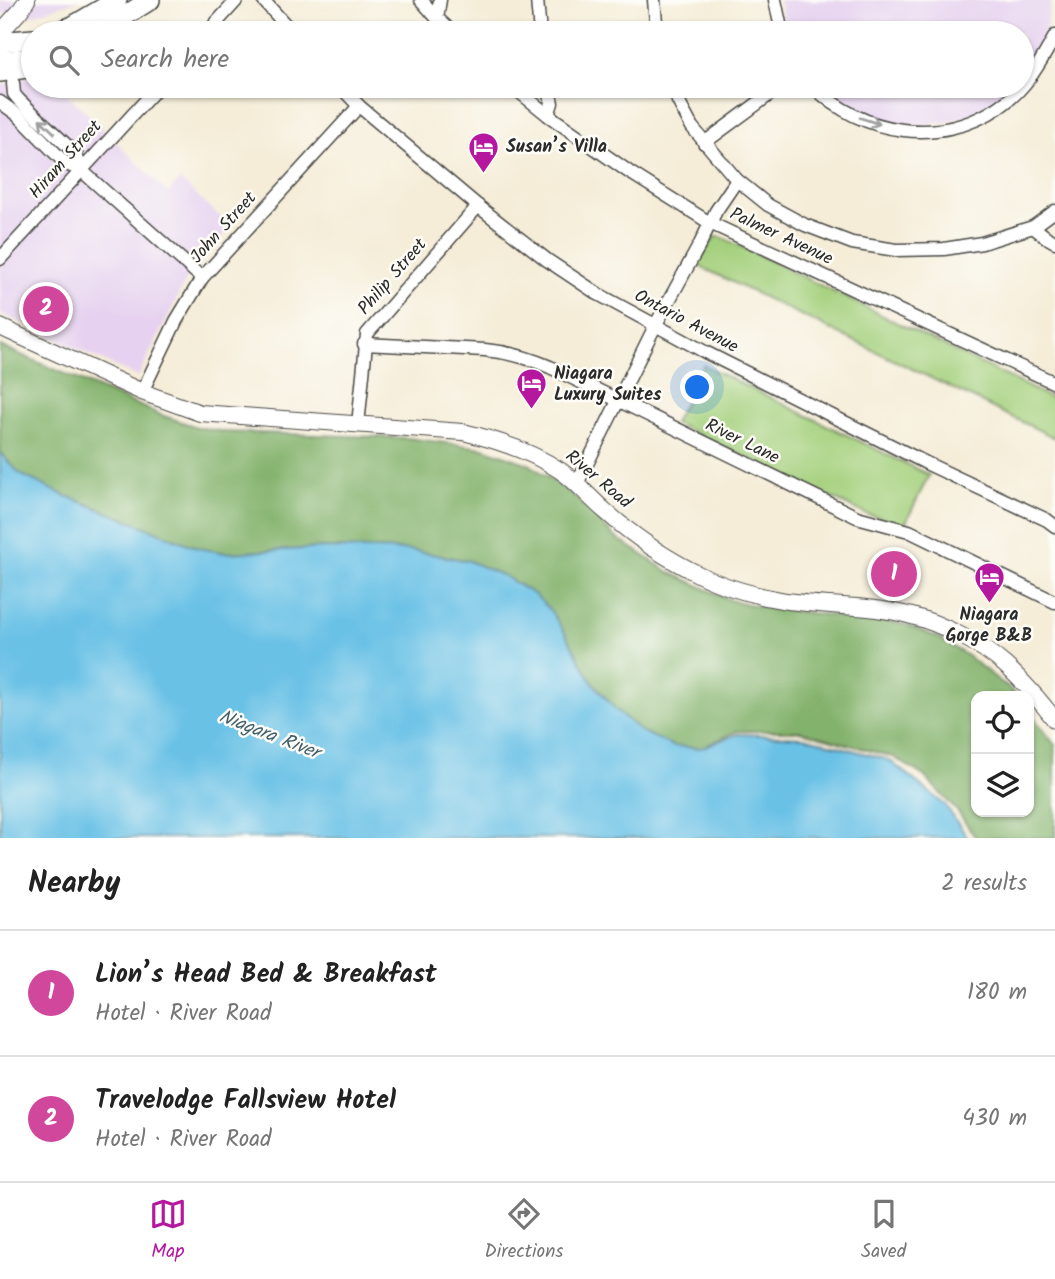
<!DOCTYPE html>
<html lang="en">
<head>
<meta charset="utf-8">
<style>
  body { margin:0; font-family:Kalam,sans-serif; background:#f6f6f6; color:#222 }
  .controls { position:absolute; right:21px; bottom:21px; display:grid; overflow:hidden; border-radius:14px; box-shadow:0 2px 5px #0004 }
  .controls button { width:63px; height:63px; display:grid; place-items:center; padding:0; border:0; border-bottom:2px solid #e0e0e0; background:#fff; color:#222; font:35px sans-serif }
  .you { position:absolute; left:698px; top:388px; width:24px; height:24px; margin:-18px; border:5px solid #fff; border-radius:50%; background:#1a73e8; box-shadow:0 0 0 10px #1a73e833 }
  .badge { display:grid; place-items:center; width:46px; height:46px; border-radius:50%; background:#b5179e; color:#fff; font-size:23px; font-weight:700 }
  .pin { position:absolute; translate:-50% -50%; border:4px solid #fff; box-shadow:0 2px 7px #0006 }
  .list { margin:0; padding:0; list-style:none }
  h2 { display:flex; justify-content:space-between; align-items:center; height:91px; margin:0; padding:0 28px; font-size:30px }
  h2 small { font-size:23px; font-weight:400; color:#767676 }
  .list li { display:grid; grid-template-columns:46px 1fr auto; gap:21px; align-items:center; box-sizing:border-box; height:126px; padding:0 28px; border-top:2px solid #e0e0e0 }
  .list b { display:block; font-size:26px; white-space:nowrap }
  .list p { margin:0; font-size:23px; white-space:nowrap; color:#767676 }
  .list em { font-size:23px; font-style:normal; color:#767676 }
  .icon { flex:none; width:38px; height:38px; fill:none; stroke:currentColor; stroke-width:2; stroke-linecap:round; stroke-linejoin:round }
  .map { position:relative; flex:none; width:1055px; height:838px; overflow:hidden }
  .search { position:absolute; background:#fff; box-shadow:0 2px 5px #0004; left:21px; right:21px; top:21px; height:77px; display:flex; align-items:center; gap:18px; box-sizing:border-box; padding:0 24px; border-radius:38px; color:#767676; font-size:26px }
  .sheet { height:343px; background:#fff }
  nav { display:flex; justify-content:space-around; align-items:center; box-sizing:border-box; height:98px; border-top:2px solid #e0e0e0; background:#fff; font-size:19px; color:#767676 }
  nav a { display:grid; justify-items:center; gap:4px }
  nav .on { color:#b5179e }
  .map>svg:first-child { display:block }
  .built { fill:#e6d2f0 }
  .green { fill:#a4d07d; stroke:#687e54; stroke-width:2 }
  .forest { fill:#83b26c; stroke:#576e4c; stroke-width:2 }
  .water { fill:#69c1e6; stroke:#4a7688; stroke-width:2 }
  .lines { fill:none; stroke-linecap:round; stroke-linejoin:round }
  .minor-casing { stroke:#494845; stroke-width:15 }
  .major-casing { stroke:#494845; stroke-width:18 }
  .highway-casing { stroke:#494845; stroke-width:22 }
  .minor { stroke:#fff; stroke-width:12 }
  .major { stroke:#fff; stroke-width:16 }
  .highway { stroke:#fff; stroke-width:19 }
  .oneway { stroke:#a0a0a0 }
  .labels { text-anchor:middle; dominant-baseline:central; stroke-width:5; stroke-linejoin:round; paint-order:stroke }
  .poi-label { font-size:18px; font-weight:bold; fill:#2b2b2b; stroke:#fdfcf7; text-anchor:start }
  .street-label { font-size:18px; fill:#2b2b2b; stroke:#fdfcf7 }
  .water-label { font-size:19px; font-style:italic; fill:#41606c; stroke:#fdfcf7 }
</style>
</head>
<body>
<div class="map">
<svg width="1055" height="838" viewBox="0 0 1055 838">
  <rect width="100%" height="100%" fill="#fdfcf7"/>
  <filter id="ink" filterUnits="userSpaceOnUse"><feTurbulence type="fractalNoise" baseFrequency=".0143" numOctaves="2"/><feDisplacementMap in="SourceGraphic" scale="14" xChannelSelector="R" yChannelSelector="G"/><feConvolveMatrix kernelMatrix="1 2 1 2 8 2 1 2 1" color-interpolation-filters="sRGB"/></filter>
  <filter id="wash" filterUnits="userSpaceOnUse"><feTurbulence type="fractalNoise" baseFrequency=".00686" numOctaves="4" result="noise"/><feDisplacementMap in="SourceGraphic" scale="28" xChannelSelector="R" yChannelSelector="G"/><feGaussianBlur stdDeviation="1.57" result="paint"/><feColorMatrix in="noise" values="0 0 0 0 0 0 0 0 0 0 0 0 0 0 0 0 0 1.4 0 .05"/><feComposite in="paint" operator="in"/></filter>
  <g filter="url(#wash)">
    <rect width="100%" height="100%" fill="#f5edd8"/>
    <g class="built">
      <polygon points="0,0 77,0 28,17 0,13"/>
      <polygon points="779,0 1052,0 1045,33 1038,49 1022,75 1022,33 786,33"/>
      <polygon points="33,76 33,86 59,86 168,193 180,180 231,227 189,274 138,377 0,313 0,86"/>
      <polygon points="819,86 1012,86 994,101 964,117 947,122 913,126 863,116"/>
    </g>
    <g class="green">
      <polygon points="715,237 721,237 1055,400 1055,438 697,265"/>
      <polygon points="703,365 929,475 905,524 866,514 674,423"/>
    </g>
    <polygon class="forest" points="0,346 161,415 197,427 225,432 408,438 484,448 529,464 574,496 615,537 669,572 715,593 733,601 768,608 904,624 937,637 966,655 1011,690 1016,696 976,696 976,812 1029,812 1029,712 1055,745 1055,838 976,838 958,812 924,776 893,757 800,731 737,731 701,748 673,746 640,731 616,710 592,682 565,633 535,595 504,576 469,561 409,550 325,548 226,553 198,548 59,493 20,474 0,453"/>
    <polygon class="water" points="0,453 20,474 59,493 198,548 226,553 325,548 409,550 469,561 504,576 535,595 550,610 565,633 592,682 616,710 640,731 673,746 700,748 738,734 804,737 889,760 945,805 968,838 0,838"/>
  </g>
  <g filter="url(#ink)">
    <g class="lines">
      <defs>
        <g id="minor">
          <polyline points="263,0 293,33"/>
          <polyline points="421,0 437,18 453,33"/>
          <polyline points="537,0 540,33"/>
          <polyline points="654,0 657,33"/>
          <polyline points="775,0 782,33"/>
          <polyline points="437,18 440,0"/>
          <polyline points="207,33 237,0"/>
          <polyline points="13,83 14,94 19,100 76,154 81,170"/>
          <polyline points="340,86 359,106 478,206 547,260 598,294 705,352 926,463 1047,520 1055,526"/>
          <polyline points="512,86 548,115 629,172 710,223 1055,383"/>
          <polyline points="673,86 678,101 692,127 737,180 768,205 805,225 852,243 896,250 944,249 982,243 1033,227 1055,211"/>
          <path d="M 813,86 C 862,135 940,147 999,107 C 1025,90 1041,62 1055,36"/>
          <polyline points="0,102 18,115 66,164 81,170 202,278"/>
          <polyline points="548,115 552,103 548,86"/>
          <polyline points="704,143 781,86"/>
          <polyline points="1033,227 1046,237 1055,242"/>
          <polyline points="0,259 159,86"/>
          <path d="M 364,344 L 485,350 C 508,352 529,358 550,367 L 857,517 L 909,531 L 1055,602"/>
          <polyline points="142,392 176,321 202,278 359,106"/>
          <polyline points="358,425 367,334 478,206"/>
          <polyline points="577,484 655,326 700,244 716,211 737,180"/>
        </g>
        <g id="major">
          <polyline points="0,33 19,12 27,0"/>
          <polyline points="0,59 33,57"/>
          <path d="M 0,327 L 142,392 L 200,413 L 463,432 C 497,440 531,451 561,471 C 577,482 589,497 604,510 C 633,536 665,558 700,575 C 724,587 754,595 781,600 C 824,607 869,604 912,616 C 943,624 981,644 1005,665 C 1022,680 1041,702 1055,720"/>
        </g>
        <g id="highway">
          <polyline points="56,33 73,26 117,0"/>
          <polyline points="98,33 150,0"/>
          <polyline points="0,42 33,39"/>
          <polyline points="0,72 33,67"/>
        </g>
      </defs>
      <use href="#minor" class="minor-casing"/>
      <use href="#major" class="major-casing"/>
      <use href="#highway" class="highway-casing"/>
      <use href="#minor" class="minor"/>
      <use href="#major" class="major"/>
      <use href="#highway" class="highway"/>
    </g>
    <defs><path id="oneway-shaft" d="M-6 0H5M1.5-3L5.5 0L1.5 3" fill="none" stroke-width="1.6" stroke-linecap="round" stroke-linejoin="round" transform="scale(1.75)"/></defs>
    <g class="oneway">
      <use href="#oneway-shaft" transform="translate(870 121) rotate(18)"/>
      <use href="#oneway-shaft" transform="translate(47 126) rotate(-137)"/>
    </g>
  </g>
  <defs>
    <symbol id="hotel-pin" viewBox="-11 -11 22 30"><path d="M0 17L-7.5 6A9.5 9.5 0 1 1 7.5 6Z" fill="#b5179e" stroke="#fdfcf7"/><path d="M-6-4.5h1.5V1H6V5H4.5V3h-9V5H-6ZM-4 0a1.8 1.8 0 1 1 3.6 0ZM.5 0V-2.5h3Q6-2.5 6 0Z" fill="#fff"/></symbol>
  </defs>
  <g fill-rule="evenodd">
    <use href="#hotel-pin" x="466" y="130" width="35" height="47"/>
    <use href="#hotel-pin" x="514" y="366" width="35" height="47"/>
    <use href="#hotel-pin" x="972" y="560" width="35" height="47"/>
  </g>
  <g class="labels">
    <g class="poi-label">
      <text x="506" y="147">Susan’s Villa</text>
      <text x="554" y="374">Niagara<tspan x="554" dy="21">Luxury Suites</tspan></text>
      <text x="989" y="615" text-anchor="middle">Niagara<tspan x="989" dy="21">Gorge B&amp;B</tspan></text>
    </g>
    <g class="street-label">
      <text transform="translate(66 160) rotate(-48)">Hiram Street</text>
      <text transform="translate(224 228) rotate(-48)">John Street</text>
      <text transform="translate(781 237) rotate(25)">Palmer Avenue</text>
      <text transform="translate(393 277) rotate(-49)">Philip Street</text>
      <text transform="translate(686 322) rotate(28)">Ontario Avenue</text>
      <text transform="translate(742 442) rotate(26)">River Lane</text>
      <text transform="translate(598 480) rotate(40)">River Road</text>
    </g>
    <g class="water-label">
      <text transform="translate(269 735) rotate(21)">Niagara River</text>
    </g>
  </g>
</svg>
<div class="controls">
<button><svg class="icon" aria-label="locate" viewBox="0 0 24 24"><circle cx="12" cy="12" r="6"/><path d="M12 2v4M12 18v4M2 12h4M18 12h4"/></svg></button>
<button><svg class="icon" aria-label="layers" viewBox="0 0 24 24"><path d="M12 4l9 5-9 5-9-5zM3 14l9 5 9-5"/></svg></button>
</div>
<div class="you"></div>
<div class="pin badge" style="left:894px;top:574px;background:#d1479c">1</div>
<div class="pin badge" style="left:46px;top:309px;background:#d1479c">2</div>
<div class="search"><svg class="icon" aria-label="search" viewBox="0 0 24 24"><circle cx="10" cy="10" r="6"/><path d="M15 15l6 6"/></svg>Search here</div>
</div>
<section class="sheet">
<h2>Nearby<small>2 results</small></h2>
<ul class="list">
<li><span class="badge" style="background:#d1479c">1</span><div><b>Lion’s Head Bed &amp; Breakfast</b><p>Hotel · River Road</p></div><em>180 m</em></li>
<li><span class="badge" style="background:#d1479c">2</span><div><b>Travelodge Fallsview Hotel</b><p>Hotel · River Road</p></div><em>430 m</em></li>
</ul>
</section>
<nav>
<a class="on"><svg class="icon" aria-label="map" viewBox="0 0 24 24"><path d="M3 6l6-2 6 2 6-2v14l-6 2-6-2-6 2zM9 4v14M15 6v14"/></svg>Map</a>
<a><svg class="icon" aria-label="directions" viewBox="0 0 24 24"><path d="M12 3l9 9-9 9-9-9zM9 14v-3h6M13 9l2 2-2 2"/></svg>Directions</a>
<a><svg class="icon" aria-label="saved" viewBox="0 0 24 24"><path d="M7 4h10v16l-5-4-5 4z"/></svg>Saved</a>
</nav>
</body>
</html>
